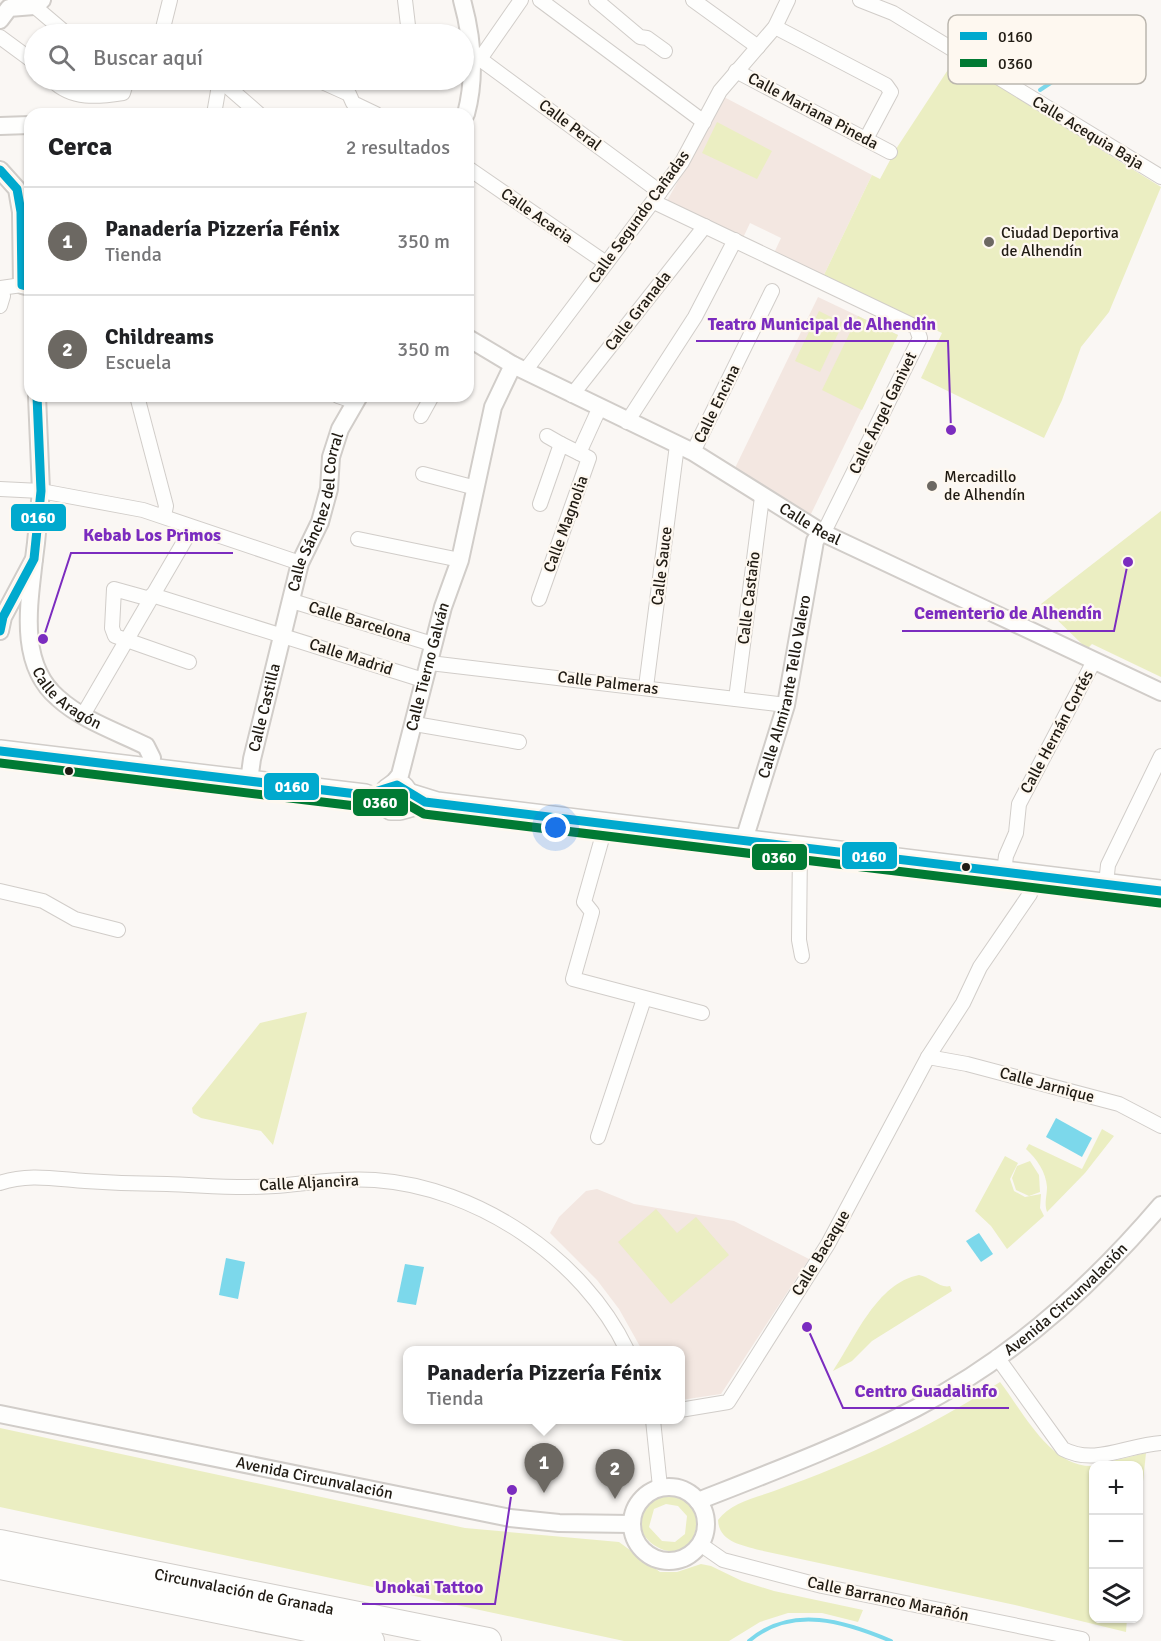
<!DOCTYPE html>
<html lang="es">
<head>
<meta charset="utf-8">
<style>
  body { margin:0; font-family:Signika,sans-serif; background:#f6f6f6; color:#202124 }
  .controls { position:absolute; right:18px; bottom:18px; display:grid; overflow:hidden; border-radius:12px; box-shadow:0 2px 4px #0004 }
  .controls button { width:54px; height:54px; display:grid; place-items:center; padding:0; border:0; border-bottom:2px solid #e0e0e0; background:#fff; color:#202124; font:30px sans-serif }
  .you { position:absolute; left:556px; top:828px; width:21px; height:21px; margin:-15px; border:4px solid #fff; border-radius:50%; background:#1a73e8; box-shadow:0 0 0 9px #1a73e833 }
  .badge { display:grid; place-items:center; width:39px; height:39px; border-radius:50%; background:#6c6862; color:#fff; font-size:20px; font-weight:700 }
  .pin { position:absolute; translate:-50% -50px; filter:drop-shadow(0 2px 3px #0008) }
  .pin::after { content:''; position:absolute; top:32px; width:21px; height:18px; background:inherit; clip-path:polygon(0 0,100% 0,50% 100%) }
  .popup { position:absolute; left:403px; top:1346px; width:282px; height:78px; box-sizing:border-box; display:grid; place-content:center; border-radius:12px; background:#fff; filter:drop-shadow(0 2px 4px #0005); font-size:20px; white-space:nowrap; color:#757577 }
  .popup b { font-size:22px; color:#202124 }
  .popup::after { content:''; position:absolute; left:50%; top:100%; margin-left:-12px; border:12px solid transparent; border-top-color:#fff }
  .list { margin:0; padding:0; list-style:none }
  h2 { display:flex; justify-content:space-between; align-items:center; height:78px; margin:0; padding:0 24px; font-size:26px }
  h2 small { font-size:20px; font-weight:400; color:#757577 }
  .list li { display:grid; grid-template-columns:39px 1fr auto; gap:18px; align-items:center; box-sizing:border-box; height:108px; padding:0 24px; border-top:2px solid #e0e0e0 }
  .list b { display:block; font-size:22px; white-space:nowrap }
  .list p { margin:0; font-size:20px; white-space:nowrap; color:#757577 }
  .list em { font-size:20px; font-style:normal; color:#757577 }
  .icon { flex:none; width:33px; height:33px; fill:none; stroke:currentColor; stroke-width:2; stroke-linecap:round; stroke-linejoin:round }
  .map { position:relative; flex:none; width:1161px; height:1641px; overflow:hidden }
  .search { position:absolute; background:#fff; box-shadow:0 2px 4px #0004; left:24px; top:24px; width:450px; height:66px; display:flex; align-items:center; gap:15px; box-sizing:border-box; padding:0 21px; border-radius:33px; color:#757577; font-size:22px }
  .panel { position:absolute; background:#fff; box-shadow:0 2px 4px #0004; left:24px; top:108px; width:450px; height:294px; border-radius:18px }
  .map>svg:first-child { display:block }
  .education { fill:#f3e7e1 }
  .green { fill:#ebeec2; fill-rule:evenodd }
  .water { fill:#7cd8eb }
  .lines { fill:none; stroke-linecap:round; stroke-linejoin:round }
  .stream { stroke:#7cd8eb; stroke-width:4 }
  .minor-casing { stroke:#d1cdc9; stroke-width:16 }
  .tertiary-casing { stroke:#d1cdc9; stroke-width:20 }
  .primary-casing { stroke:#d1cdc9; stroke-width:24 }
  .motorway-casing { stroke:#d1cdc9; stroke-width:28 }
  .minor { stroke:#fefefd; stroke-width:14 }
  .tertiary { stroke:#fefefd; stroke-width:16 }
  .primary { stroke:#fefefd; stroke-width:21 }
  .motorway { stroke:#fefefd; stroke-width:26 }
  .bus-1-casing { stroke:#fef8f0; stroke-width:14 }
  .bus-2-casing { stroke:#fef8f0; stroke-width:14 }
  .bus-1 { stroke:#00a9ce; stroke-width:9 }
  .bus-2 { stroke:#017a33; stroke-width:9 }
  .poi-dot { fill:#6c6862; stroke:#fef8f0; stroke-width:2 }
  .bus-dot { fill:#201b13; stroke:#fef8f0; stroke-width:2 }
  .labels { text-anchor:middle; dominant-baseline:central; stroke-width:4.5; stroke-linejoin:round; paint-order:stroke }
  .street-label { font-size:16px; fill:#201b13; stroke:#fef8f0 }
  .poi-label { font-size:16px; fill:#201b13; stroke:#fef8f0; text-anchor:start }
  .key { fill:#fef8f0; stroke:#bbb6ae; stroke-width:1.5 }
  .key-label { font-size:16px; fill:#201b13 }
  .leader { fill:none; stroke:#7b2cbf; stroke-width:2 }
  .callout-dot { fill:#7b2cbf; stroke:#fef8f0; stroke-width:2 }
  .callout-label { font-size:18px; text-anchor:middle; font-weight:bold; fill:#7b2cbf; stroke:#fef8f0; stroke-width:4.5; stroke-linejoin:round; paint-order:stroke }
  .line-badge { stroke:#fef8f0; stroke-width:2 }
  .badge-label { font-size:16px; text-anchor:middle; font-weight:bold; fill:#fff }
</style>
</head>
<body>
<div class="map">
<svg width="1161" height="1641" viewBox="0 0 1161 1641">
  <rect width="100%" height="100%" fill="#faf7f4"/>
  <g class="education">
    <polygon points="724,97 872,175 823,277 774,253 781,238 750,223 743,238 667,201"/>
    <polygon points="818,297 898,335 809,518 735,468"/>
    <polygon points="597,1189 634,1204 734,1221 809,1259 721,1394 681,1400 680,1350 642,1350 619,1309 597,1280 550,1233 559,1217 586,1191"/>
  </g>
  <g class="green">
    <polygon points="955,59 1161,187 1109,312 1081,347 1062,400 1044,438 921,378 942,333 823,277 872,175 880,179 896,149"/>
    <polygon points="717,122 772,151 757,179 702,153"/>
    <polygon points="819,311 843,323 820,372 795,361"/>
    <polygon points="858,316 898,335 862,410 822,390"/>
    <polygon points="1161,511 1161,677 1092,644 1087,649 1041,604"/>
    <polygon points="307,1012 273,1145 261,1131 201,1118 193,1113 192,1108 260,1023"/>
    <path d="M 1102,1129 L 1114,1136 L 1085,1173 L 1047,1212 C 1044,1203 1047,1196 1047,1187 C 1046,1172 1037,1159 1026,1149 L 1029,1144 L 1082,1169 Z"/>
    <polygon points="1005,1156 1018,1163 1010,1179 1014,1191 1025,1197 1041,1194 1040,1208 1044,1216 1007,1249 991,1226 975,1211"/>
    <polygon points="1030,1161 1039,1175 1040,1192 1029,1196 1016,1190 1012,1178 1017,1166"/>
    <polygon points="656,1209 677,1233 696,1217 729,1255 671,1304 618,1242"/>
    <path d="M 919,1275 C 930,1277 941,1289 950,1286 L 952,1291 L 872,1341 L 852,1361 L 833,1371 C 855,1338 877,1283 919,1275 Z"/>
    <path d="M 1000,1382 C 1024,1413 1051,1468 1093,1466 L 1094,1618 L 1127,1619 L 1126,1632 L 1015,1605 L 759,1550 C 742,1545 719,1542 718,1520 C 730,1503 755,1498 774,1491 C 857,1461 926,1430 1000,1382 Z"/>
    <polygon points="0,1428 465,1528 619,1542 660,1572 677,1572 701,1564 711,1566 742,1581 774,1591 863,1610 858,1622 822,1613 788,1613 760,1622 729,1641 624,1641 0,1507"/>
    <polygon points="1146,1453 1139,1519 1138,1466 1095,1465"/>
    <path d="M 664,1494 C 683,1495 701,1507 696,1528 C 685,1587 597,1519 664,1494 ZM 666,1504 L 678,1506 L 687,1516 L 685,1534 L 675,1542 L 662,1541 L 649,1527 L 654,1509 Z"/>
  </g>
  <g class="water">
    <polygon points="1056,1118 1092,1138 1082,1157 1046,1137"/>
    <polygon points="979,1233 993,1254 981,1262 966,1241"/>
    <polygon points="226,1258 245,1262 238,1299 219,1295"/>
    <polygon points="405,1264 424,1267 416,1305 397,1302"/>
  </g>
  <g class="lines">
    <g class="stream">
      <polyline points="1040,90 1052,82 1089,20"/>
      <path d="M 749,1641 C 792,1604 846,1622 891,1641"/>
    </g>
    <defs>
      <g id="minor">
        <polyline points="405,0 409,34"/>
        <polyline points="540,0 704,122"/>
        <polyline points="596,0 640,37 647,38 665,51"/>
        <polyline points="693,0 758,47"/>
        <polyline points="860,0 893,13 1161,177"/>
        <polyline points="34,6 67,34"/>
        <polyline points="775,27 886,85 891,92 866,139"/>
        <polyline points="157,34 163,28 170,0"/>
        <polyline points="0,37 34,62"/>
        <polyline points="480,59 660,192"/>
        <polyline points="473,60 480,59 521,0"/>
        <polyline points="736,71 890,152"/>
        <path d="M 52,80 C 72,100 98,97 123,93 L 127,80"/>
        <polyline points="220,80 259,114"/>
        <polyline points="318,80 349,94 353,103 376,114"/>
        <polyline points="214,114 220,80"/>
        <polyline points="468,168 606,263"/>
        <polyline points="654,202 916,327 920,338 826,528 821,532"/>
        <polyline points="0,288 22,285"/>
        <polyline points="0,289 3,296 0,306"/>
        <polyline points="525,371 660,192 682,162 720,91 775,27 788,0"/>
        <polyline points="572,395 705,226"/>
        <polyline points="137,396 166,506 164,516"/>
        <polyline points="338,396 356,402"/>
        <polyline points="421,416 432,396"/>
        <polyline points="627,422 695,317 735,240"/>
        <polyline points="547,436 561,444"/>
        <polyline points="693,452 772,291"/>
        <polyline points="579,453 599,409"/>
        <polyline points="423,474 476,488"/>
        <polyline points="0,489 41,491 143,510 300,563"/>
        <polyline points="358,539 460,560"/>
        <polyline points="152,595 420,679"/>
        <polyline points="150,599 114,589 112,628 115,636 189,662"/>
        <polyline points="539,599 589,458 561,444 540,504"/>
        <polyline points="292,601 429,643"/>
        <polyline points="430,663 786,705"/>
        <polyline points="646,687 677,445"/>
        <polyline points="736,699 762,497"/>
        <polyline points="83,715 192,528"/>
        <polyline points="415,724 519,742"/>
        <polyline points="606,824 584,902 592,912 573,979 702,1013"/>
        <polyline points="800,847 799,940 802,956"/>
        <polyline points="1004,872 1006,856 1016,833 1019,804 1094,661"/>
        <polyline points="1106,884 1108,865 1161,756"/>
        <polyline points="0,891 43,901 75,919 118,930"/>
        <polyline points="928,1057 967,1064 1119,1104 1161,1126"/>
        <polyline points="598,1137 644,999"/>
        <path d="M 0,1183 C 27,1173 57,1179 85,1181 C 112,1183 139,1184 167,1184 C 202,1185 240,1189 275,1186 C 309,1183 341,1178 375,1180 C 477,1187 583,1258 627,1350"/>
        <path d="M 997,1357 L 1063,1449 C 1095,1466 1127,1445 1161,1443"/>
        <polyline points="680,1410 728,1402 828,1244 928,1057 963,1003 980,967 1030,894 1032,875"/>
        <polyline points="653,1420 660,1487"/>
        <polyline points="700,1544 723,1560 822,1586 1082,1639"/>
      </g>
      <g id="tertiary">
        <path d="M 462,0 C 472,36 476,77 466,114"/>
        <polyline points="0,20 9,8 34,6 42,0"/>
        <polyline points="0,126 30,125"/>
        <polyline points="0,170 17,189 21,212 22,285 30,287"/>
        <path id="s1" d="M 468,338 L 513,365 L 693,452 L 821,532 L 1161,692"/>
        <path id="s2" d="M 34,559 C 29,605 18,664 58,698 C 82,720 118,732 146,746 L 152,758 L 149,770"/>
        <polyline points="0,631 3,617 34,559 36,543 41,491 37,396"/>
        <path id="s3" d="M 249,781 L 252,759 L 300,563 L 320,522 L 329,489 L 331,457 L 340,429 L 359,396"/>
        <path id="s4" d="M 391,786 L 400,775 L 443,607 L 460,560 L 493,407 L 513,365"/>
        <path id="s5" d="M 744,840 L 786,705 L 815,541 L 821,532"/>
        <path id="s6" d="M 0,1414 L 510,1518 L 559,1523 L 631,1524"/>
        <circle cx="669" cy="1524" r="37"/>
        <path id="s7" d="M 698,1501 C 772,1472 846,1444 916,1408 C 1012,1359 1092,1286 1161,1205"/>
      </g>
      <g id="primary">
        <polyline points="0,751 365,795 385,802"/>
        <polyline points="408,794 437,803 1161,891"/>
        <polyline points="406,805 408,794 403,787 394,785 387,790 384,799 391,809 400,809 425,802"/>
      </g>
      <g id="motorway">
        <path id="s8" d="M 0,1543 L 488,1641"/>
        <polyline points="0,1566 371,1641"/>
      </g>
    </defs>
    <use href="#minor" class="minor-casing"/>
    <use href="#tertiary" class="tertiary-casing"/>
    <use href="#primary" class="primary-casing"/>
    <use href="#motorway" class="motorway-casing"/>
    <use href="#minor" class="minor"/>
    <use href="#tertiary" class="tertiary"/>
    <use href="#primary" class="primary"/>
    <use href="#motorway" class="motorway"/>
    <defs>
      <g id="bus-1">
        <polyline points="0,170 17,189 21,212 22,285 30,287"/>
        <polyline points="0,631 3,617 34,559 41,491 37,396"/>
        <polyline points="0,751 365,795 397,785 425,802 1161,891"/>
      </g>
      <polyline id="bus-2" points="0,763 364,807 396,798 424,814 1160,903"/>
    </defs>
    <use href="#bus-1" class="bus-1-casing"/>
    <use href="#bus-2" class="bus-2-casing"/>
    <use href="#bus-1" class="bus-1"/>
    <use href="#bus-2" class="bus-2"/>
  </g>
  <g class="poi-dot">
    <circle cx="989" cy="242" r="6"/>
    <circle cx="932" cy="486" r="6"/>
  </g>
  <g class="bus-dot">
    <circle cx="69" cy="771" r="5"/>
    <circle cx="966" cy="867" r="5"/>
  </g>
  <g class="labels">
    <g class="street-label">
      <text transform="translate(813 111) rotate(28)">Calle Mariana Pineda</text>
      <text transform="translate(570 125) rotate(37)">Calle Peral</text>
      <text transform="translate(1088 133) rotate(31)">Calle Acequia Baja</text>
      <text transform="translate(537 216) rotate(35)">Calle Acacia</text>
      <text transform="translate(639 217) rotate(-54)">Calle Segundo Cañadas</text>
      <text transform="translate(638 311) rotate(-52)">Calle Granada</text>
      <text transform="translate(717 404) rotate(-64)">Calle Encina</text>
      <text transform="translate(883 413) rotate(-64)">Calle Ángel Ganivet</text>
      <text stroke="none"><textPath href="#s3" startOffset="278">Calle Sánchez del Corral</textPath></text>
      <text transform="translate(566 524) rotate(-70)">Calle Magnolia</text>
      <text stroke="none"><textPath href="#s1" startOffset="390">Calle Real</textPath></text>
      <text transform="translate(662 566) rotate(-83)">Calle Sauce</text>
      <text transform="translate(749 598) rotate(-83)">Calle Castaño</text>
      <text transform="translate(360 622) rotate(17)">Calle Barcelona</text>
      <text transform="translate(351 657) rotate(18)">Calle Madrid</text>
      <text stroke="none"><textPath href="#s4" startOffset="126">Calle Tierno Galván</textPath></text>
      <text transform="translate(608 683) rotate(7)">Calle Palmeras</text>
      <text stroke="none"><textPath href="#s5" startOffset="159">Calle Almirante Tello Valero</textPath></text>
      <text stroke="none"><textPath href="#s2" startOffset="154">Calle Aragón</textPath></text>
      <text stroke="none"><textPath href="#s3" startOffset="75">Calle Castilla</textPath></text>
      <text transform="translate(1057 732) rotate(-62)">Calle Hernán Cortés</text>
      <text transform="translate(1047 1085) rotate(15)">Calle Jarnique</text>
      <text transform="translate(309 1183) rotate(-3)">Calle Aljancira</text>
      <text transform="translate(821 1253) rotate(-59)">Calle Bacaque</text>
      <text stroke="none"><textPath href="#s7" startOffset="423">Avenida Circunvalación</textPath></text>
      <text stroke="none"><textPath href="#s6" startOffset="321">Avenida Circunvalación</textPath></text>
      <text stroke="none"><textPath href="#s8" startOffset="249">Circunvalación de Granada</textPath></text>
      <text transform="translate(888 1599) rotate(12)">Calle Barranco Marañón</text>
    </g>
    <g class="poi-label">
      <text x="1001" y="233">Ciudad Deportiva<tspan x="1001" dy="18">de Alhendín</tspan></text>
      <text x="944" y="477">Mercadillo<tspan x="944" dy="18">de Alhendín</tspan></text>
    </g>
  </g>
  <rect x="948" y="15" width="198" height="69" rx="9" class="key"/>
  <rect x="960" y="32" width="27" height="8" fill="#00a9ce"/>
  <rect x="960" y="59" width="27" height="8" fill="#017a33"/>
  <g class="key-label">
    <text x="998" y="42">0160</text>
    <text x="998" y="69">0360</text>
  </g>
  <path class="leader" d="M951 430L948 341H696M43 639L71 553H233M1128 562L1114 631H902M807 1327L843 1408H1009M512 1490L495 1604H362"/>
  <g class="callout-dot">
    <circle cx="951" cy="430" r="6"/>
    <circle cx="43" cy="639" r="6"/>
    <circle cx="1128" cy="562" r="6"/>
    <circle cx="807" cy="1327" r="6"/>
    <circle cx="512" cy="1490" r="6"/>
  </g>
  <g class="callout-label">
    <text x="822" y="330">Teatro Municipal de Alhendín</text>
    <text x="152" y="541">Kebab Los Primos</text>
    <text x="1008" y="619">Cementerio de Alhendín</text>
    <text x="926" y="1397">Centro Guadalinfo</text>
    <text x="429" y="1593">Unokai Tattoo</text>
  </g>
  <g class="line-badge">
    <rect x="10" y="503" width="57" height="29" rx="6" fill="#00a9ce"/>
    <rect x="263" y="772" width="57" height="29" rx="6" fill="#00a9ce"/>
    <rect x="352" y="788" width="57" height="29" rx="6" fill="#017a33"/>
    <rect x="841" y="841" width="57" height="29" rx="6" fill="#00a9ce"/>
    <rect x="751" y="843" width="57" height="28" rx="6" fill="#017a33"/>
  </g>
  <g class="badge-label">
    <text x="38" y="523">0160</text>
    <text x="292" y="792">0160</text>
    <text x="380" y="808">0360</text>
    <text x="869" y="862">0160</text>
    <text x="779" y="863">0360</text>
  </g>
</svg>
<div class="controls">
<button>+</button>
<button>−</button>
<button><svg class="icon" aria-label="layers" viewBox="0 0 24 24"><path d="M12 4l9 5-9 5-9-5zM3 14l9 5 9-5"/></svg></button>
</div>
<div class="you"></div>
<div class="pin badge" style="left:544px;top:1493px">1</div>
<div class="popup"><b>Panadería Pizzería Fénix</b>Tienda</div>
<div class="pin badge" style="left:615px;top:1499px">2</div>
<div class="search"><svg class="icon" aria-label="search" viewBox="0 0 24 24"><circle cx="10" cy="10" r="6"/><path d="M15 15l6 6"/></svg>Buscar aquí</div>
<section class="panel">
<h2>Cerca<small>2 resultados</small></h2>
<ul class="list">
<li><span class="badge">1</span><div><b>Panadería Pizzería Fénix</b><p>Tienda</p></div><em>350 m</em></li>
<li><span class="badge">2</span><div><b>Childreams</b><p>Escuela</p></div><em>350 m</em></li>
</ul>
</section>
</div>
</body>
</html>
